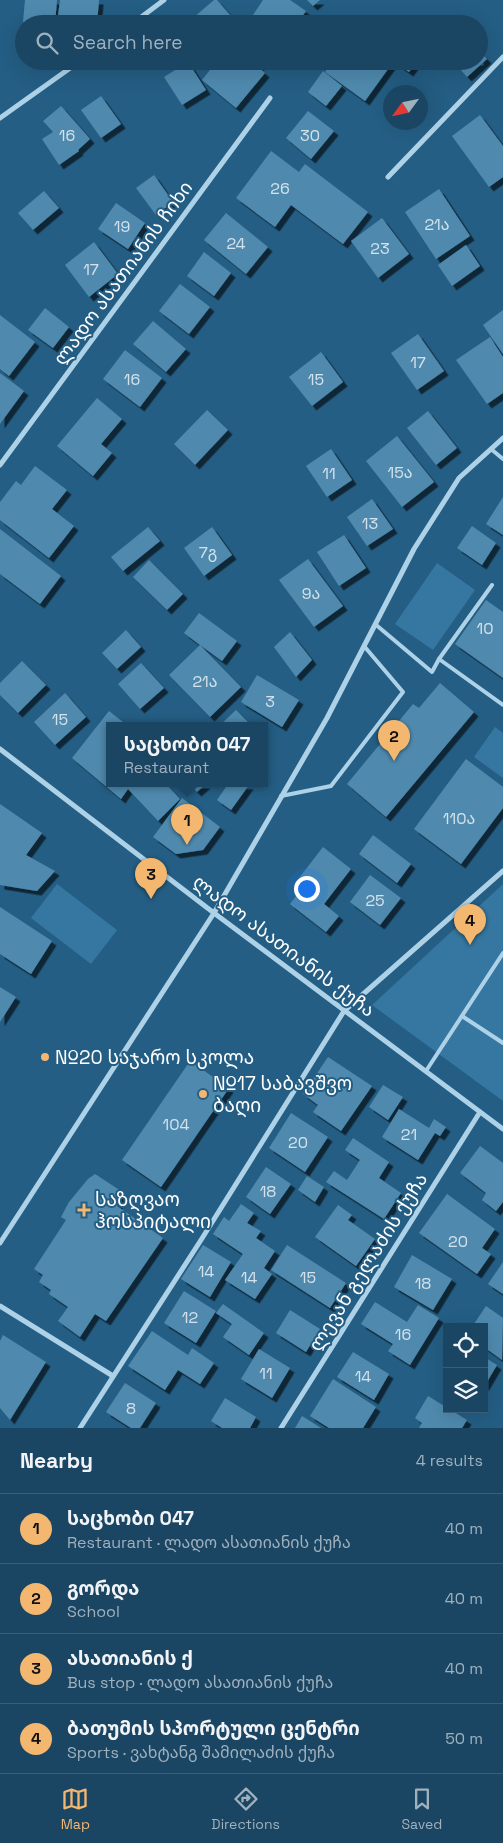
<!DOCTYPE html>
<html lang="en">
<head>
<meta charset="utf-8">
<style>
  body { margin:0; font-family:"Space Grotesk","Noto Sans Georgian",sans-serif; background:#28506c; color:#f1f3f6 }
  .controls { position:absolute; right:15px; bottom:15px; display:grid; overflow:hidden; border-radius:0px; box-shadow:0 5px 20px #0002 }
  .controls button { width:45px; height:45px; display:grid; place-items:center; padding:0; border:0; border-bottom:1px solid #395e78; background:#1b4663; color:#f1f3f6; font:25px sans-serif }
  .compass { position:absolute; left:383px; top:85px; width:45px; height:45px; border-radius:50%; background:#1b4663; box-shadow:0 5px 20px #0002; rotate:237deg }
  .you { position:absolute; left:306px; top:888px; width:18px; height:18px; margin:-12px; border:4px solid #fff; border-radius:50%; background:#1a73e8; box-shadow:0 0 0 8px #1a73e833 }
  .badge { display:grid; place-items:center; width:32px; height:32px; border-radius:50%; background:#f3b770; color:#111; font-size:16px; font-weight:700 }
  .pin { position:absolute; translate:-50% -41px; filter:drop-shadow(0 1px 2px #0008) }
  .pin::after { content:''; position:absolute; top:26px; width:18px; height:15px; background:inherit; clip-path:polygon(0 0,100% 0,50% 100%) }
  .popup { position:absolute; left:106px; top:722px; width:162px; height:65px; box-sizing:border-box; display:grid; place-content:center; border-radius:0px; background:#1b4663; filter:drop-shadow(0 1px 4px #0005); font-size:16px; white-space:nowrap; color:#a0b1be }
  .popup b { font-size:19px; color:#f1f3f6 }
  .popup::after { content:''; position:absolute; left:50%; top:100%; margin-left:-10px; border:10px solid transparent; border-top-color:#1b4663 }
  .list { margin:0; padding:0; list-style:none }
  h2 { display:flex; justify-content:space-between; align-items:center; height:65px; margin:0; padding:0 20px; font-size:21px }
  h2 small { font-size:16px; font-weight:400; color:#a0b1be }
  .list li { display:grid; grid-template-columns:32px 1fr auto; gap:15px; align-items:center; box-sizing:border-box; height:70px; padding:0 20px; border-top:1px solid #395e78 }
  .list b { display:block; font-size:19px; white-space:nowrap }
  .list p { margin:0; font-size:16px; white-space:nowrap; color:#a0b1be }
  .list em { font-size:16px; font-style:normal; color:#a0b1be }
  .icon { flex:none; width:28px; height:28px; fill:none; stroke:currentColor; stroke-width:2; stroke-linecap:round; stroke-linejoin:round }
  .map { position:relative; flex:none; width:503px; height:1428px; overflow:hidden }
  .search { position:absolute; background:#1b4663; box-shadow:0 5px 20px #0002; left:15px; right:15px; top:15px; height:55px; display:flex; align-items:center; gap:12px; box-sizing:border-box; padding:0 18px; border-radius:28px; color:#a0b1be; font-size:19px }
  .sheet { height:345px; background:#1b4663 }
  nav { display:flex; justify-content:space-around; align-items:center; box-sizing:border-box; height:70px; border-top:1px solid #395e78; background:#1b4663; font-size:14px; color:#a0b1be }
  nav a { display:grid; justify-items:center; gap:2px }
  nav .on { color:#f3b770 }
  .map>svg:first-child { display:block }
  .green { fill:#3577a0 }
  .building { fill:#508aae; filter:url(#shadow) }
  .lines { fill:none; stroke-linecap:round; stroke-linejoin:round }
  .service { stroke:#add2e8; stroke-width:4 }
  .minor { stroke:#add2e8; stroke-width:5 }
  .poi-dot { fill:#f3b770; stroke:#245e84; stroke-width:2 }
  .labels { text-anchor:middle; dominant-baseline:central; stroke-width:4; stroke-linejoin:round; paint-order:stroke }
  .number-label { font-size:16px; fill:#d3e2eb }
  .street-label { font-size:19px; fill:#fff; stroke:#245e84 }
  .poi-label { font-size:19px; fill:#fff; stroke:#245e84; text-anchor:start }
</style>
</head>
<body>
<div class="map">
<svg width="503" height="1428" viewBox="0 0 503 1428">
  <defs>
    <filter id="shadow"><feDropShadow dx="4.5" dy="4.5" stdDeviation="0" flood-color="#0009"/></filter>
  </defs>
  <rect width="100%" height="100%" fill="#245e84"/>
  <g class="green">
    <polygon points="437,563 475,590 433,650 395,624"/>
    <polygon points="495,727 503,733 503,778 474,757"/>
    <polygon points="57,884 117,930 91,964 31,918"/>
    <polygon points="503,884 503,1101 372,1005"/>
  </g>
  <g class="building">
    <polygon points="25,0 57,0 55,24 23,22"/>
    <polygon points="60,0 99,0 97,24 57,24"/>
    <polygon points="214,0 217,0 236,22 233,24 198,24 193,18"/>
    <polygon points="263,0 290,0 306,11 297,24 260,24 251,18"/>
    <polygon points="307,0 320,0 313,6"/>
    <polygon points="479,51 487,59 467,77 453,61 479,61"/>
    <polygon points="217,61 266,61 258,67 265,73 236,108 202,80"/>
    <polygon points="333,61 386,61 391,65 365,101 325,72"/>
    <polygon points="393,61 417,61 409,72"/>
    <polygon points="188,62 206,90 182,105 164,77"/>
    <polygon points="323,71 342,86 326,106 308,92"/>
    <polygon points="101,96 121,124 101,138 81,110"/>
    <polygon points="61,106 90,139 78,150 79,151 59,165 42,139 53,132 43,121"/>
    <polygon points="308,111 334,131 311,159 286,138"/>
    <polygon points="480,115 503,146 503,177 489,187 452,136"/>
    <polygon points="271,151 299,172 305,164 368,212 343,244 291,205 275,227 236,198"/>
    <polygon points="154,175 173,202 156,215 136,188"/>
    <polygon points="439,189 470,236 436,259 405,212"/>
    <polygon points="44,191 59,208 33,230 18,213"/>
    <polygon points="116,203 145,223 128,249 98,229"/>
    <polygon points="226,213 268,247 246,274 204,240"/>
    <polygon points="382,218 409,254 378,278 351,241"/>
    <polygon points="94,242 118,274 89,297 65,265"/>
    <polygon points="466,245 480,266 452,286 438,265"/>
    <polygon points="204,252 231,273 214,296 187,276"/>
    <polygon points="180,284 210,307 189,334 159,311"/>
    <polygon points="45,308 69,327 53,348 28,330"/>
    <polygon points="503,310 503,354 483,325"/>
    <polygon points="0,315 35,342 9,376 0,369"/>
    <polygon points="153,321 186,349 166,372 133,344"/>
    <polygon points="418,334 444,371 417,390 391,353"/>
    <polygon points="490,337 503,357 503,393 487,404 456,360"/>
    <polygon points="125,350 162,378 140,407 103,379"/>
    <polygon points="321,352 343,382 312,406 289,377"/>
    <polygon points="0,373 24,391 0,424"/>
    <polygon points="97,398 122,419 101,444 112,453 93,476 57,446"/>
    <polygon points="207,410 228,430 195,465 174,444"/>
    <polygon points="428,411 457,448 436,465 407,428"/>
    <polygon points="397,436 434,482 402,507 366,461"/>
    <polygon points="331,449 352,480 327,497 306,466"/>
    <polygon points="35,466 67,490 52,509 74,526 49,558 0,520 0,502 16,481 21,485"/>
    <polygon points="503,497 503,535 486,524"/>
    <polygon points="372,499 393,529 367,546 347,517"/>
    <polygon points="472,526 496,543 482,565 457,548"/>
    <polygon points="148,527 160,541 123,571 111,557"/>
    <polygon points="212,527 232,555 204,576 184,548"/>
    <polygon points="0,529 61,576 40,604 0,574"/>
    <polygon points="344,535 366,568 339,586 317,552"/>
    <polygon points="308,559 343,606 314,627 279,580"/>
    <polygon points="149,560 183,594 167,610 133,577"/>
    <polygon points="486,600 503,612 503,678 455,644"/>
    <polygon points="199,613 237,641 222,661 200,645 241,687 210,717 169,675 200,645 184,633"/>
    <polygon points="126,630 141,647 117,669 102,653"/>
    <polygon points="290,632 312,660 296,677 274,647"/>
    <polygon points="22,661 46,685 18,713 0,695 0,683"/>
    <polygon points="141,663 164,688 140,709 118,684"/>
    <polygon points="257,675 299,700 282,727 241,702"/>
    <polygon points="440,683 474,712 386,817 347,784 413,704 419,708"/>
    <polygon points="65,693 86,717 55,745 34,722"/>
    <polygon points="236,710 252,726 219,726"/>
    <polygon points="109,711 128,726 110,726 110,784 166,784 180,799 158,821 128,789 121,799 72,758"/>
    <polygon points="466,759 503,787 503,808 461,864 414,829"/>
    <polygon points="189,784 206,784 197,792"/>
    <polygon points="228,784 249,785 231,810 217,800"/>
    <polygon points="182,798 220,827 203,850 176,854 153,837"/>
    <polygon points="0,804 42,833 26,855 55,871 37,891 0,885"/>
    <polygon points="373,835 411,864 397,883 359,854"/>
    <polygon points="323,847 351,869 324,904 339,916 326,932 290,904 303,887 296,882"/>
    <polygon points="370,875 401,898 380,925 350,902"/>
    <polygon points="0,907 52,941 31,974 0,954"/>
    <polygon points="0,987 16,997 0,1022"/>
    <polygon points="328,1057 372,1086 341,1131 313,1112 318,1105 303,1094"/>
    <polygon points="190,1061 229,1088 161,1187 122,1160"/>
    <polygon points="383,1085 403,1097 388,1120 369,1107"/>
    <polygon points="399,1109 429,1128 434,1119 446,1127 440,1136 435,1133 418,1160 382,1137"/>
    <polygon points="291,1113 328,1137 305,1172 269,1148"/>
    <polygon points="353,1138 389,1162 379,1178 401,1193 384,1219 326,1182 334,1171 347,1180 360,1160 345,1150"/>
    <polygon points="480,1146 503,1163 503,1202 496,1211 482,1200 486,1193 460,1173"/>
    <polygon points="266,1167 291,1184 270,1214 246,1197"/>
    <polygon points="95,1174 124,1193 117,1206 163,1238 106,1321 95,1314 80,1337 58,1321 68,1307 49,1294 51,1290 39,1282 43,1275 34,1269 66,1220 61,1217 69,1202 88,1179"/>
    <polygon points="307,1176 324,1187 315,1202 298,1190"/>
    <polygon points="447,1194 495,1229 482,1248 491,1254 477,1274 419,1233"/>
    <polygon points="241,1204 254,1213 247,1223 261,1231 256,1238 275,1251 264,1268 272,1274 255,1299 225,1280 243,1254 213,1234 224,1217 229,1221"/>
    <polygon points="338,1205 352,1215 348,1220 375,1239 356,1266 315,1237"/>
    <polygon points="203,1245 231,1262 210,1297 181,1279"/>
    <polygon points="287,1245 346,1283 330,1308 271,1270"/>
    <polygon points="412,1255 452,1279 433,1310 394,1287"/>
    <polygon points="503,1262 503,1294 488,1284"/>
    <polygon points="184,1291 216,1311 196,1343 164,1323"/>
    <polygon points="375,1302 407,1322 418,1305 439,1318 410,1365 388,1351 393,1344 361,1324"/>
    <polygon points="223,1304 264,1333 249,1355 223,1337 232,1324 216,1313"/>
    <polygon points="486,1306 503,1318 502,1360 484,1347 484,1327 472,1327"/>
    <polygon points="290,1310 320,1329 306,1352 276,1333"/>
    <polygon points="152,1331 188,1355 192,1348 214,1363 200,1384 178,1370 165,1390 128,1366"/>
    <polygon points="3,1335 46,1362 10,1420 0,1408 0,1341"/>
    <polygon points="259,1349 290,1368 272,1398 241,1379"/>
    <polygon points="353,1352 389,1374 374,1400 337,1377"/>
    <polygon points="484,1357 497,1365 484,1387"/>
    <polygon points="333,1379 376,1407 363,1428 329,1428 310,1416"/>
    <polygon points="125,1383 156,1403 140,1428 131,1428 106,1412"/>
    <polygon points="428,1396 467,1420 462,1428 419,1428 422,1423 415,1418"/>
    <polygon points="225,1398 256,1417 250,1428 222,1428 211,1421"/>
    <polygon points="302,1416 321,1428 295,1428"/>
  </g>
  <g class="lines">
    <g class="service">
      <polyline points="491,449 503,459"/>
      <polyline points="492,585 439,659 503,705"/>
      <polyline points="375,624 432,672 439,659"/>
      <polyline points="281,796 331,786 403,692 364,646"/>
      <polyline points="462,1016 503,1043"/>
      <polyline points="426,1071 503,953"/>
    </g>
    <g class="minor">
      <polyline points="132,24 164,0"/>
      <polyline points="0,118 80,61"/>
      <polyline points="388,177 503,57"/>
      <polyline points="0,465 270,98"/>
      <polyline points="0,749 214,913 503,1129"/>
      <polyline points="0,1243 214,913 327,718 414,549 459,478 503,438"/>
      <polyline points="0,1306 113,1376"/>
      <polyline points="80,1428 201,1240 344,1011 503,871"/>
      <polyline points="281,1428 480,1112"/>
    </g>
  </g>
  <g class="poi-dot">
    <circle cx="45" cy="1057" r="5"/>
    <circle cx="203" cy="1094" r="5"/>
    <path d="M81.5 1202.5h5v5h5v5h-5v5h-5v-5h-5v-5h5z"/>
  </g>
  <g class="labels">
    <g class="number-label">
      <text x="67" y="135">16</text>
      <text x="310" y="135">30</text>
      <text x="280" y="188">26</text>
      <text x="437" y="224">21ა</text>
      <text x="122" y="226">19</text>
      <text x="236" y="243">24</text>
      <text x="380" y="248">23</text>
      <text x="91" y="269">17</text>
      <text x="418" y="362">17</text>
      <text x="132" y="379">16</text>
      <text x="316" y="379">15</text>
      <text x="400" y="472">15ა</text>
      <text x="329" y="473">11</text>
      <text x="370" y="523">13</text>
      <text x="208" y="552">7გ</text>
      <text x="311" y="593">9ა</text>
      <text x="485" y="628">10</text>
      <text x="205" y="681">21ა</text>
      <text x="270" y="701">3</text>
      <text x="60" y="719">15</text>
      <text x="459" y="818">110ა</text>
      <text x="375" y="900">25</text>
      <text x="176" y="1124">104</text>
      <text x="409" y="1134">21</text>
      <text x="298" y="1142">20</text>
      <text x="268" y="1191">18</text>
      <text x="458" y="1241">20</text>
      <text x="206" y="1271">14</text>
      <text x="249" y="1277">14</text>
      <text x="308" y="1277">15</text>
      <text x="423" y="1283">18</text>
      <text x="190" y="1317">12</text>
      <text x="403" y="1334">16</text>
      <text x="266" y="1373">11</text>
      <text x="363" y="1376">14</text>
      <text x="131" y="1408">8</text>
    </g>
    <g class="street-label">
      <text transform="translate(123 273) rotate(-54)">ლადო ასათიანის ჩიხი</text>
      <text transform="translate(284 946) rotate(37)">ლადო ასათიანის ქუჩა</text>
      <text transform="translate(368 1262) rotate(-58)">ლევან გელაძის ქუჩა</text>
    </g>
    <g class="poi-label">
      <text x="55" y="1057">№20 საჯარო სკოლა</text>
      <text x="213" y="1083">№17 საბავშვო<tspan x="213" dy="22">ბაღი</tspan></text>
      <text x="95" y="1199">საზღვაო<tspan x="95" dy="22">ჰოსპიტალი</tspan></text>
    </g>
  </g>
</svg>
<div class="controls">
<button><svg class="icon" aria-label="locate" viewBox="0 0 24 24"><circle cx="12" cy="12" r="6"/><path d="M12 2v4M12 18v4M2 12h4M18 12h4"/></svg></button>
<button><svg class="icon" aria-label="layers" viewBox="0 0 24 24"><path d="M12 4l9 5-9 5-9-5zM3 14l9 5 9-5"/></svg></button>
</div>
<svg class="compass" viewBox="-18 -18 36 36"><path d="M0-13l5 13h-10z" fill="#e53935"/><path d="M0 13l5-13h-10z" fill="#a0b1be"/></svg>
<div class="you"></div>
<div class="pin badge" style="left:187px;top:845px">1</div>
<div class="popup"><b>საცხობი 047</b>Restaurant</div>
<div class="pin badge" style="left:394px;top:761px">2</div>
<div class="pin badge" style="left:151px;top:899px">3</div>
<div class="pin badge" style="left:470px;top:945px">4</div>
<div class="search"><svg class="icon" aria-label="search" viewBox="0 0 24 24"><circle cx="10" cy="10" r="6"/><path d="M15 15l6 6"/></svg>Search here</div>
</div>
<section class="sheet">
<h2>Nearby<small>4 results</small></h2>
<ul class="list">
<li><span class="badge">1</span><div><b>საცხობი 047</b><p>Restaurant · ლადო ასათიანის ქუჩა</p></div><em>40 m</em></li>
<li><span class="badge">2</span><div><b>გორდა</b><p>School</p></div><em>40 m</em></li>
<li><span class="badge">3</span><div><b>ასათიანის ქ</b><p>Bus stop · ლადო ასათიანის ქუჩა</p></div><em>40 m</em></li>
<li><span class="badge">4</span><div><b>ბათუმის სპორტული ცენტრი</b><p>Sports · ვახტანგ შამილაძის ქუჩა</p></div><em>50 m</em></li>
</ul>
</section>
<nav>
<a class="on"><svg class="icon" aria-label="map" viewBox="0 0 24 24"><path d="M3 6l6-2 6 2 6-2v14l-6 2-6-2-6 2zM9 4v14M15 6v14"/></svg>Map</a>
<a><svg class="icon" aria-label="directions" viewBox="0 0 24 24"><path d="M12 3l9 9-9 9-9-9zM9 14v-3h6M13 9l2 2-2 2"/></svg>Directions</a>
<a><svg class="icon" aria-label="saved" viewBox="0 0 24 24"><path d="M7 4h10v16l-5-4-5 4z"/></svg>Saved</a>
</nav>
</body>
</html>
